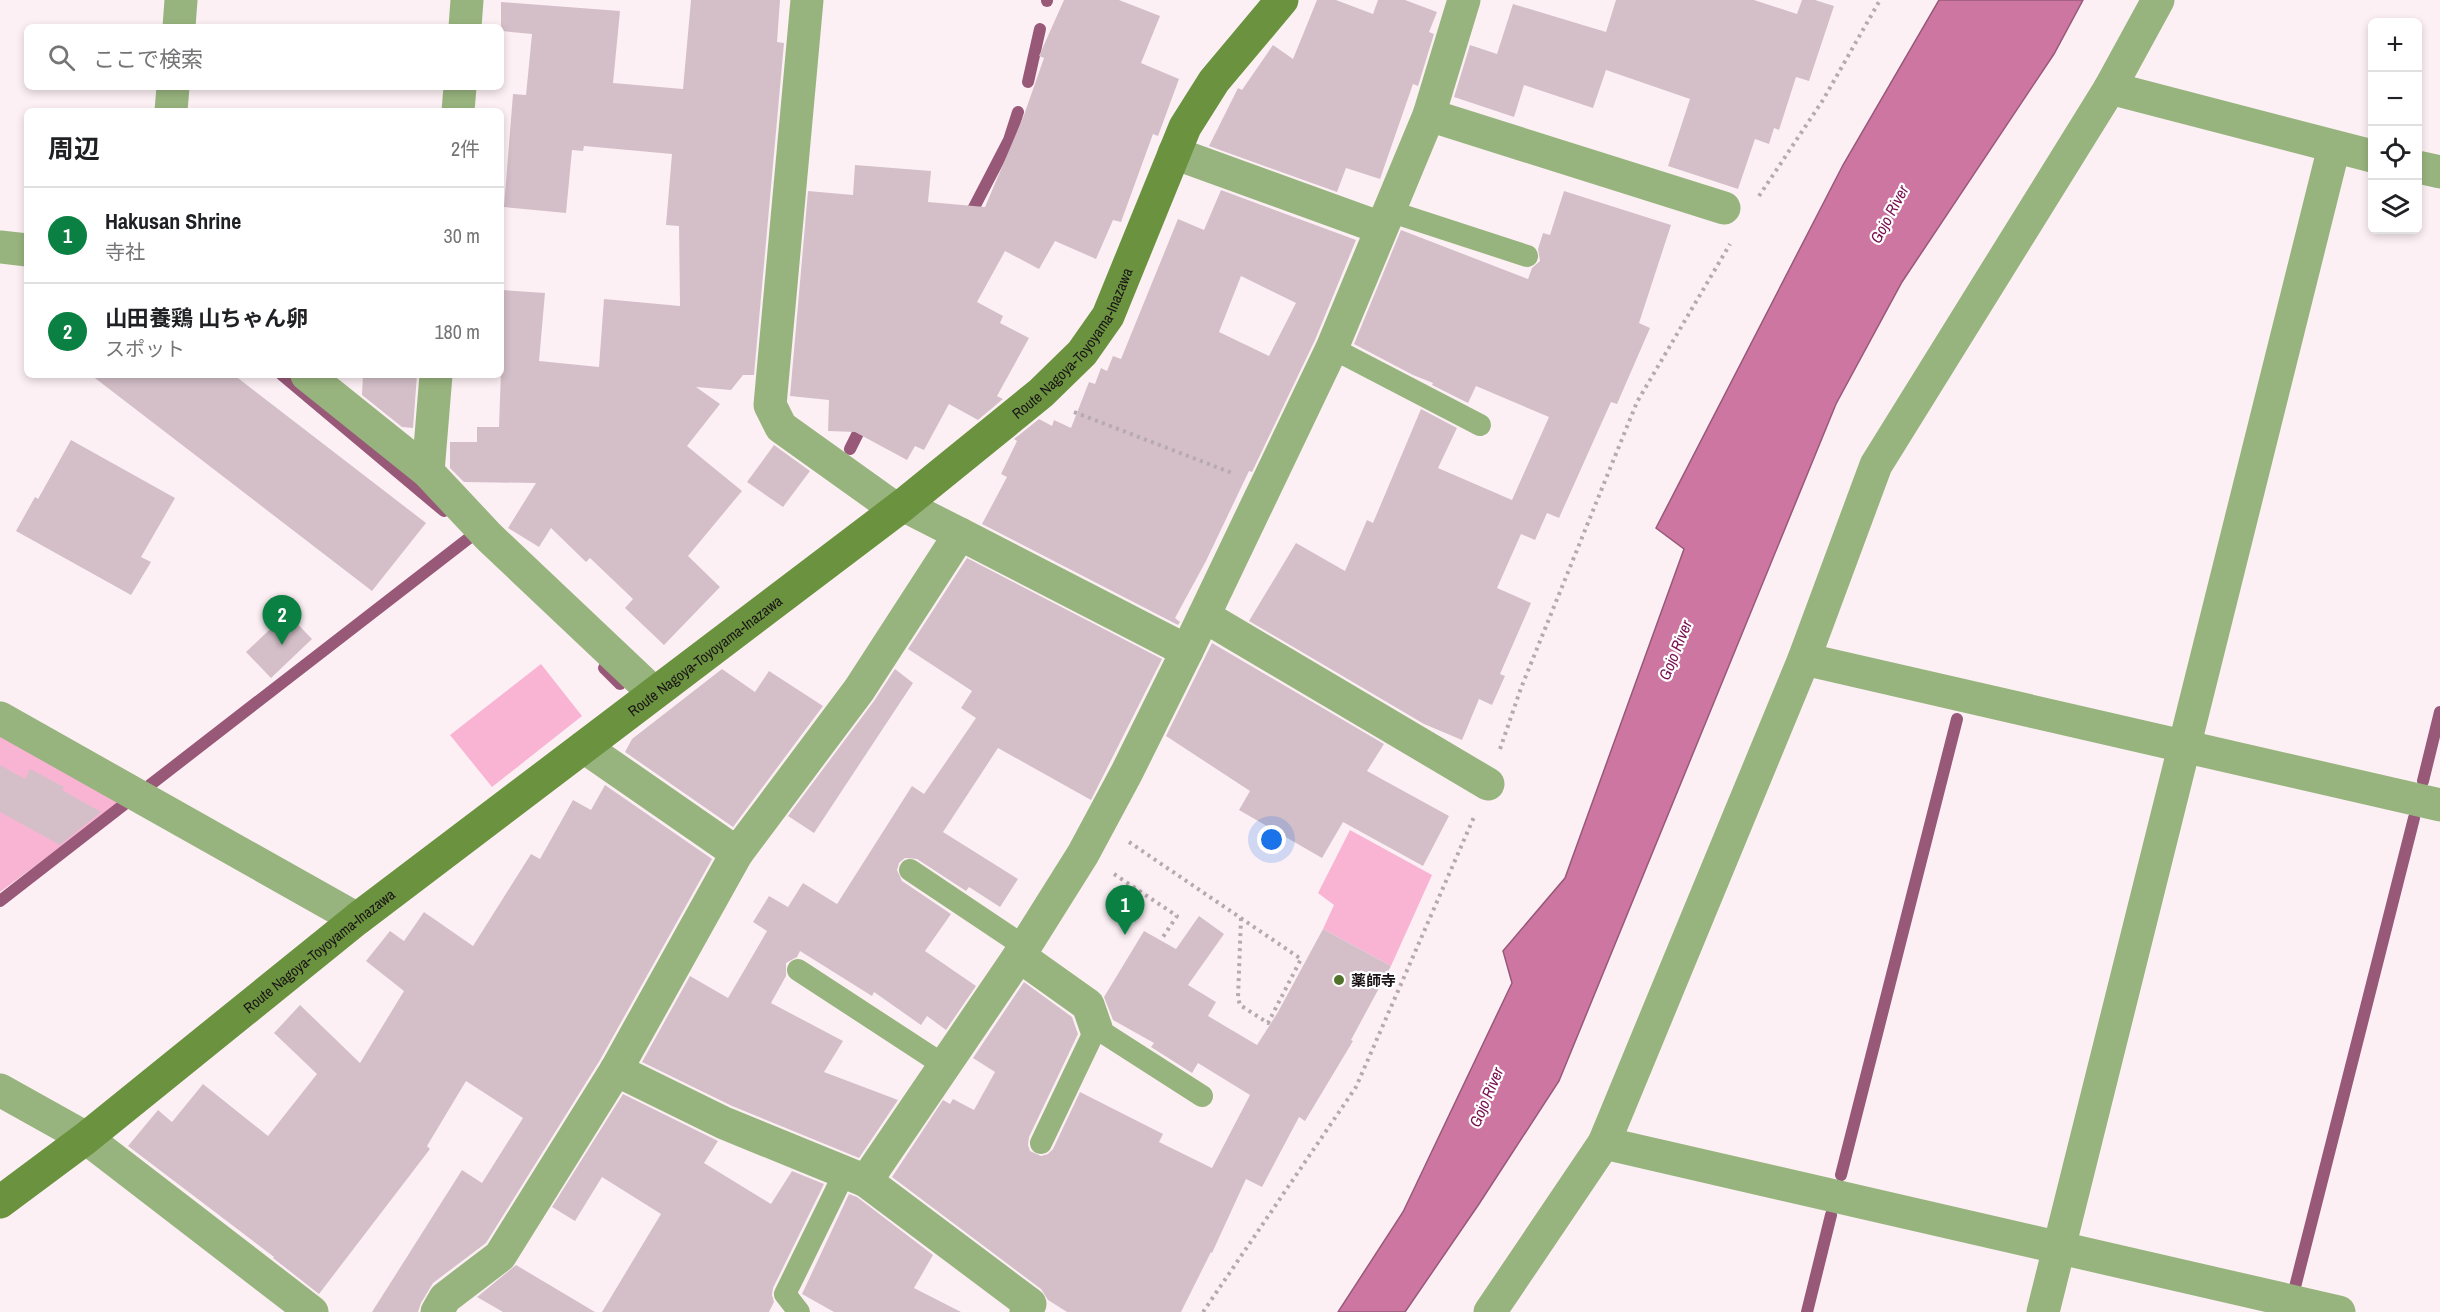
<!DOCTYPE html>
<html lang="ja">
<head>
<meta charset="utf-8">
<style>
  body { margin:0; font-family:"Archivo Narrow","Noto Sans JP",sans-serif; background:#f6f6f6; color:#202124 }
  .controls { position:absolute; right:18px; top:18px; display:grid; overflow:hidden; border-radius:9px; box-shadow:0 3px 9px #0003 }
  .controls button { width:54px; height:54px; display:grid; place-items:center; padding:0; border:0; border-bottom:2px solid #e0e0e0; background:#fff; color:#202124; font:30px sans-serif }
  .you { position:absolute; left:1272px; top:840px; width:21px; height:21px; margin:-15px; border:4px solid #fff; border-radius:50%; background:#1a73e8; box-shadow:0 0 0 9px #1a73e833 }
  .badge { display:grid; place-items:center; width:39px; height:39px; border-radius:50%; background:#0b8043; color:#fff; font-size:20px; font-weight:700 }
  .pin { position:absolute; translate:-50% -50px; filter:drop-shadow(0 2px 3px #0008) }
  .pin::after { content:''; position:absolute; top:32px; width:21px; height:18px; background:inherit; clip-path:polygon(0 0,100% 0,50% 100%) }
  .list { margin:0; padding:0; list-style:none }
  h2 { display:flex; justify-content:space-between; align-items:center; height:78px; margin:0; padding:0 24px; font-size:26px }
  h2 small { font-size:20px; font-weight:400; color:#757577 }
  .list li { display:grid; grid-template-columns:39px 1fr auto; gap:18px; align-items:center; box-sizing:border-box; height:96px; padding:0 24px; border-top:2px solid #e0e0e0 }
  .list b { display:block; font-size:22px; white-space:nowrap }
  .list p { margin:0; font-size:20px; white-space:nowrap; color:#757577 }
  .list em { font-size:20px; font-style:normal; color:#757577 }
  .icon { flex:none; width:33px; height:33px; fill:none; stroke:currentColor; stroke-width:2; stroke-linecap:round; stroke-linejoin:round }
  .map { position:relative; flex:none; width:2440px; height:1312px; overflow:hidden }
  .search { position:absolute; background:#fff; box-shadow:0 3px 9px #0003; left:24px; top:24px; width:480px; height:66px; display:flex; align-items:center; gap:15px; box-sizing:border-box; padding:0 21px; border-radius:9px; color:#757577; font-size:22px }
  .panel { position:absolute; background:#fff; box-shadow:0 3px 9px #0003; left:24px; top:108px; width:480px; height:270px; border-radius:9px }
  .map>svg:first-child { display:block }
  .green { fill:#f9b4d4 }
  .water { fill:#cd76a1; stroke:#985978; stroke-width:1.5 }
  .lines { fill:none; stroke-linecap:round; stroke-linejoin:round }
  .stream { stroke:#985978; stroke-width:12 }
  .building { fill:#d4bfc8; fill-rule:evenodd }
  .path { stroke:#b5aaae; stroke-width:4; stroke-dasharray:3 4.5; stroke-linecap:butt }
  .lane { stroke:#98b47e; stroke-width:22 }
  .street { stroke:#98b47e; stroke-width:33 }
  .secondary { stroke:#6b933f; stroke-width:33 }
  .poi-dot { fill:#51722a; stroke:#fff; stroke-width:2 }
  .labels { text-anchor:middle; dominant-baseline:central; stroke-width:4.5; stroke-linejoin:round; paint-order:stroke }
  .street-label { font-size:15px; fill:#1b1417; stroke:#fff }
  .poi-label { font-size:15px; font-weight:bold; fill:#1b1417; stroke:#fff; text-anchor:start }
  .water-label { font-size:16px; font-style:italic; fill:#790e50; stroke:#fff }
</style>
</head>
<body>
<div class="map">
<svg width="2440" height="1312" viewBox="0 0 2440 1312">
  <rect width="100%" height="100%" fill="#fdf0f5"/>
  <g class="green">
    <polygon points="541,664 582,716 492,787 450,735"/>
    <polygon points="0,731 123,801 0,892"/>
    <polygon points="1350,830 1432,875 1391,966 1323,929 1334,905 1318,893"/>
  </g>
  <polygon class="water" points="1939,0 2083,0 2054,54 1902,282 1836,404 1559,1081 1479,1204 1405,1312 1338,1312 1403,1212 1512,983 1503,951 1565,878 1684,549 1656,528 1843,165"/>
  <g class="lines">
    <g class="stream">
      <polyline points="1047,1 1047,0"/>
      <polyline points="1028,82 1040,29"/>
      <polyline points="968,219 1009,140 1018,112"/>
      <polyline points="282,375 444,511"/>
      <polyline points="850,449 864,421"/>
      <polyline points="604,668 620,684"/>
      <polyline points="2423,781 2440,712"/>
      <polyline points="150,785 473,535"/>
      <polyline points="0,901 126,803"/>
      <polyline points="1841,1175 1957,719"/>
      <polyline points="2295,1287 2414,818"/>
      <polyline points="1807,1312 1831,1215"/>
    </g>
  </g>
  <g class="building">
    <polygon points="691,0 780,0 777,42 784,43 754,375 743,375 731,390 696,387 720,404 687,446 742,491 688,556 720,587 664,645 625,608 633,599 590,558 586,562 551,528 539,547 508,528 536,483 464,482 450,468 450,442 477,442 477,427 499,427 502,342 501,290 545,293 539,361 599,367 604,299 680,306 679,226 666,225 672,154 584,146 583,151 572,150 566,213 504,207 513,94 526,95 532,34 501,31 501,2 620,11 613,83 683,89"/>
    <polygon points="1064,0 1119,0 1160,16 1141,63 1179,79 1158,136 1153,134 1121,222 1113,220 1096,259 1055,241 1039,269 1005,251 977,302 1003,316 1000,323 1029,338 997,396 1003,399 978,420 949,404 924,450 915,446 907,460 855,432 828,431 829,400 790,396 808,191 853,195 855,165 931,171 928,202 985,207 1024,115 1044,58 1039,56"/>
    <polygon points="1317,0 1336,0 1373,14 1378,0 1405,0 1437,12 1429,32 1434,34 1418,86 1413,84 1380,179 1346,168 1337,192 1209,146 1238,88 1242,90 1273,45 1293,59"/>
    <polygon points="1616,0 1754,0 1797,14 1802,0 1815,0 1834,6 1809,81 1796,77 1779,130 1774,128 1769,144 1755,139 1738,189 1668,166 1690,99 1606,70 1593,108 1524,85 1514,117 1454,97 1470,45 1497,54 1513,4 1606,32"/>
    <path d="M 1221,190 L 1356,240 L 1315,340 L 1252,472 L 1249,471 L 1206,561 L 1175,618 L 1180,622 L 1178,625 L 982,524 L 1007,477 L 1001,474 L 1017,441 L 1014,439 L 1039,419 L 1052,426 L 1054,420 L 1071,428 L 1089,382 L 1095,384 L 1101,368 L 1107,371 L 1113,356 L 1121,359 L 1178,219 L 1204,230 ZM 1241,276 L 1296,303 L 1269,356 L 1219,332 Z"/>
    <polygon points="1564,191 1671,225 1639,323 1650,328 1617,404 1611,402 1559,518 1547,513 1535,540 1521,534 1497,588 1531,603 1500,674 1505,676 1492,705 1479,699 1462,740 1424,724 1249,621 1296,543 1345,571 1367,520 1373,523 1421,409 1457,428 1438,468 1512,500 1549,417 1476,386 1468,403 1432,385 1433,383 1413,375 1354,344 1401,230 1528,279 1532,268 1540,261 1538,249 1543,233 1550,235"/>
    <polygon points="91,375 234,375 426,523 372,591"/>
    <polygon points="363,375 417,375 413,428 402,427 362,395"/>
    <polygon points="71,440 175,498 141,557 151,562 131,595 16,531 35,497 38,499"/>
    <polygon points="774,445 810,471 783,507 747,482"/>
    <polygon points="967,558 1162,659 1091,800 998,748 943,832 1018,879 1000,907 969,887 966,891 917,859 905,858 899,863 897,870 902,881 951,914 925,951 976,986 946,1030 927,1016 921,1025 874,992 872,996 800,951 797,957 786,963 786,976 771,1003 843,1041 824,1072 898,1100 859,1158 732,1106 642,1062 690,976 728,998 767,931 753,922 769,896 788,907 803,883 837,904 912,786 924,794 976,718 961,708 972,691 908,649"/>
    <polygon points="287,613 312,639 271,678 246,652"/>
    <polygon points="1212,643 1384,744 1367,771 1449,816 1423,866 1343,822 1322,858 1239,810 1250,791 1166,736"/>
    <polygon points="722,669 755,692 769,671 823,706 733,827 625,752 632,739"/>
    <polygon points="895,669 913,683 814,833 788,816 874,701"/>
    <polygon points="0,765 25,779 30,769 64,787 62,790 101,812 60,845 0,812"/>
    <polygon points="605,785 712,859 600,1060 486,1243 433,1283 421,1303 418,1312 372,1312 462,1170 482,1183 523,1118 466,1081 427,1146 430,1149 319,1294 273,1258 274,1257 128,1146 158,1110 172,1122 203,1084 268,1136 317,1074 274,1033 300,1005 360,1063 404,991 366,961 390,931 404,941 424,912 473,946 531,854 540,859 573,800 591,810"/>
    <polygon points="1199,916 1224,934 1188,985 1216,1002 1208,1016 1257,1045 1278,1012 1323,929 1391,966 1351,1040 1353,1041 1305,1121 1299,1117 1262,1187 1246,1179 1212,1253 1211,1252 1181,1312 1067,1312 1048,1300 1041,1289 892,1177 943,1100 950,1104 953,1099 974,1110 995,1072 973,1058 1024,982 1072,1017 1078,1034 1029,1137 1028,1145 1030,1151 1041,1156 1048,1154 1053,1149 1080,1092 1163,1134 1159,1142 1212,1168 1250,1095 1198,1063 1192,1073 1151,1047 1154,1043 1113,1020 1104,997 1144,931 1176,949"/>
    <polygon points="623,1094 718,1141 704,1163 771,1204 792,1171 824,1184 773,1288 772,1295 774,1302 769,1312 602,1312 661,1214 602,1177 575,1221 552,1207"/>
    <polygon points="849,1194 857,1197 933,1255 914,1288 961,1312 834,1312 802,1294"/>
    <polygon points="516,1265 595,1312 503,1312 477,1297"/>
  </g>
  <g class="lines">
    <g class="path">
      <polyline points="1759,196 1823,100 1880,0"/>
      <polyline points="1074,412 1232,473"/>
      <polyline points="1500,749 1521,688 1637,402 1730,244"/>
      <polyline points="1129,842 1301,959 1268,1023 1240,1005 1238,998 1241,918"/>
      <polyline points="1114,874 1177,916 1161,940"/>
      <polyline points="1203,1312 1356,1087 1474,817"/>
    </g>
    <g class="lane">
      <polyline points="1389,211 1527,256"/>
      <polyline points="1332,348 1480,425"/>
      <polyline points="910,870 1025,947"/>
      <polyline points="798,970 945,1066"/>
      <polyline points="1041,1143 1096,1028 1202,1096"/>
      <polyline points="799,1312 785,1294 845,1172"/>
    </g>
    <g class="street">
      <polyline points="807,0 770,405 781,427 897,510"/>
      <polyline points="179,27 181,0"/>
      <polyline points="465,27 467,0"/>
      <polyline points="2110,88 2372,156"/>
      <polyline points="171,111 173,87"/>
      <polyline points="458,111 460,87"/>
      <polyline points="1429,115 1724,208"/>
      <polyline points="1174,153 1381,228"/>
      <polyline points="2418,167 2440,172"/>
      <polyline points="0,247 27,250"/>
      <polyline points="307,375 428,472 489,537 654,693"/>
      <polyline points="428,472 436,375"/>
      <polyline points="960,534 1187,651"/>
      <polyline points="1204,616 1488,784"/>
      <polyline points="1804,659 2440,805"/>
      <polyline points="0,718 357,919"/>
      <polyline points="584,747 737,853"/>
      <polyline points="1019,956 1088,1005 1096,1028"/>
      <polyline points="616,1070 724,1123 866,1181 1019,956 1083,854 1127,772 1187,651 1332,348 1429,115 1464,0"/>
      <polyline points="0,1090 86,1138 312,1312"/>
      <polyline points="1604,1143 2339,1312"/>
      <polyline points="866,1181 1030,1304 1026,1312"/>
      <polyline points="437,1312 445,1298 500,1256 616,1070 737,853 859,690 960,534 903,505"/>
      <polyline points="1490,1312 1604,1143 1804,659 1876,465 2110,88 2158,0"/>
      <polyline points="2043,1312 2334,147"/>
    </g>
    <path class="secondary" id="s1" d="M 0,1202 L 86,1138 L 357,919 L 903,505 L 1041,393 L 1082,353 L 1108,316 L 1185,127 L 1214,81 L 1282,0"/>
  </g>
  <circle class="poi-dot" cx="1339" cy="980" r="6"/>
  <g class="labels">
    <g class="street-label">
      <text stroke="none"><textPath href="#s1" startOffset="1378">Route Nagoya-Toyoyama-Inazawa</textPath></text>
      <text stroke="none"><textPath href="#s1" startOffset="892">Route Nagoya-Toyoyama-Inazawa</textPath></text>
      <text stroke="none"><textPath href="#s1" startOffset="406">Route Nagoya-Toyoyama-Inazawa</textPath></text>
    </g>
    <g class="poi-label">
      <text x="1351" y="980">薬師寺</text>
    </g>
    <g class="water-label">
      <text transform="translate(1889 214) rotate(-62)">Gojo River</text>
      <text transform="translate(1675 650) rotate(-68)">Gojo River</text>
      <text transform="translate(1486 1097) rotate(-67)">Gojo River</text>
    </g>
  </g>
</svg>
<div class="controls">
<button>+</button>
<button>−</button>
<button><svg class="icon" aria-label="locate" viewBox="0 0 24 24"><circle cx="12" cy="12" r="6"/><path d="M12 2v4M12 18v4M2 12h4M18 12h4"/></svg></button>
<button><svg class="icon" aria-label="layers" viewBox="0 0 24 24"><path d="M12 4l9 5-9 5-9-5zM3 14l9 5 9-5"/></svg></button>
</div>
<div class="you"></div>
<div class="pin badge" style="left:1125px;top:935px">1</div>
<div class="pin badge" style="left:282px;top:645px">2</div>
<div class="search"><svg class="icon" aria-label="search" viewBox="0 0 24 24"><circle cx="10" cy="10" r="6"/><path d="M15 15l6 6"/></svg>ここで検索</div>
<section class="panel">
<h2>周辺<small>2件</small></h2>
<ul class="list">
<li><span class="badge">1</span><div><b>Hakusan Shrine</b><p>寺社</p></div><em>30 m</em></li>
<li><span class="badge">2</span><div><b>山田養鶏 山ちゃん卵</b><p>スポット</p></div><em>180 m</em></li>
</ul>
</section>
</div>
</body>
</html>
